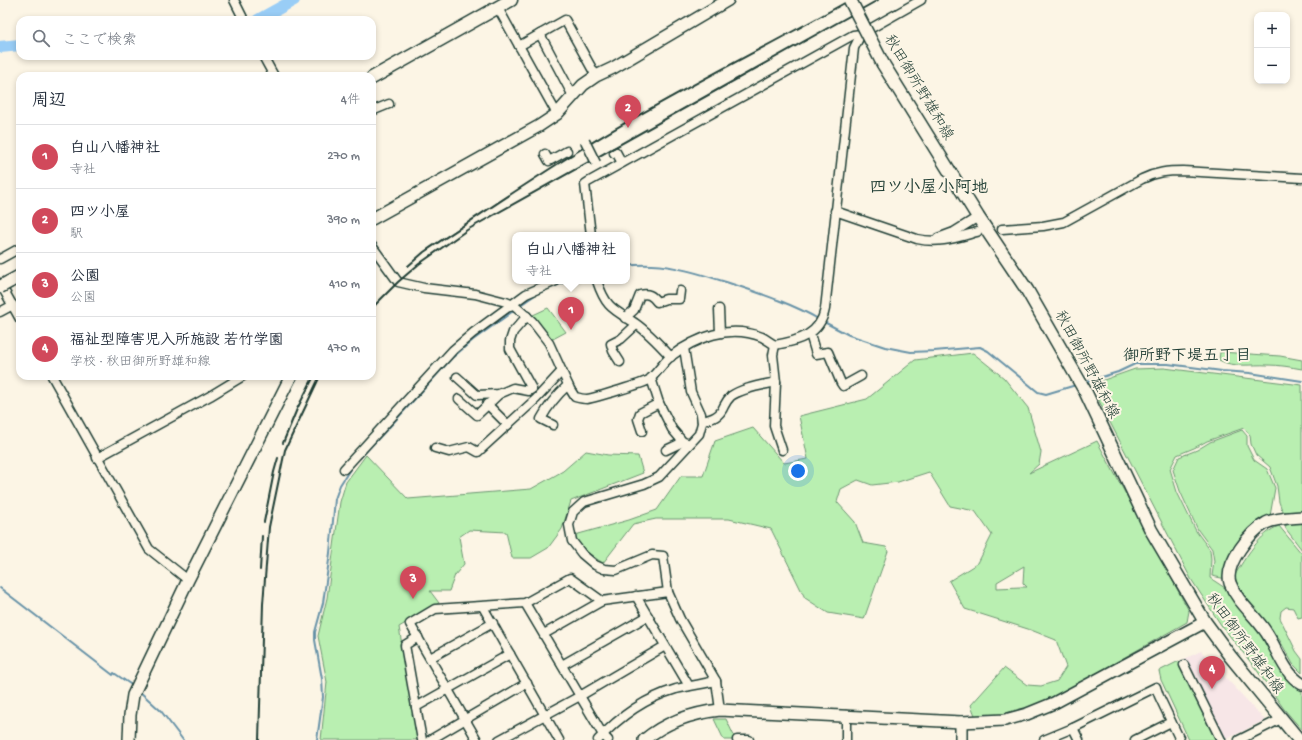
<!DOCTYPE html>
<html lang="ja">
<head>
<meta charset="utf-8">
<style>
  body { margin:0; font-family:"Gochi Hand","Klee One",sans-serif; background:#f2f2f3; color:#1f2937 }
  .controls { position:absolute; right:12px; top:12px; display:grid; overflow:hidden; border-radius:8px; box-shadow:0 2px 6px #0003 }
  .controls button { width:36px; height:36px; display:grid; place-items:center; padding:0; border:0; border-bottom:1px solid #e0e1e3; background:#fff; color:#1f2937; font:20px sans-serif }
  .you { position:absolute; left:798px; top:471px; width:14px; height:14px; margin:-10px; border:3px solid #fff; border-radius:50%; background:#1a73e8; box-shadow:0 0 0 6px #1a73e833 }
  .badge { display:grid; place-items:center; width:26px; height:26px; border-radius:50%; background:#d1495b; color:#fff; font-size:13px; font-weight:700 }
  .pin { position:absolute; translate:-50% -33px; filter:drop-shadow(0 1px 2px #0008) }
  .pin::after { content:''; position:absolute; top:21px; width:14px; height:12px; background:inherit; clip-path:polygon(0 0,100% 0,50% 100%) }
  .popup { position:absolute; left:512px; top:232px; width:118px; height:52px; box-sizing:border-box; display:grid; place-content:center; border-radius:8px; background:#fff; filter:drop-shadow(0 1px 3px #0005); font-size:13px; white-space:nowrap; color:#747a83 }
  .popup b { font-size:15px; color:#1f2937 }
  .popup::after { content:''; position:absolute; left:50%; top:100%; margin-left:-8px; border:8px solid transparent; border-top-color:#fff }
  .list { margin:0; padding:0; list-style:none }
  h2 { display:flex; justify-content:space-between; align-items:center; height:52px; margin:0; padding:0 16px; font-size:17px }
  h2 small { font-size:13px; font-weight:400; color:#747a83 }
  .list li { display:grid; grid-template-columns:26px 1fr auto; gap:12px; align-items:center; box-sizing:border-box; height:64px; padding:0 16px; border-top:1px solid #e0e1e3 }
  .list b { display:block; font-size:15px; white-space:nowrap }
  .list p { margin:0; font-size:13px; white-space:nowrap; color:#747a83 }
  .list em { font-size:13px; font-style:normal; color:#747a83 }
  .icon { flex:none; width:22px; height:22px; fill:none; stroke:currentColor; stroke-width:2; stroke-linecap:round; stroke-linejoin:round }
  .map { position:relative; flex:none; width:1302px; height:740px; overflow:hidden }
  .search { position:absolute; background:#fff; box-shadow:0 2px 6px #0003; left:16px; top:16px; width:360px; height:44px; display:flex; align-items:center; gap:10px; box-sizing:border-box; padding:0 14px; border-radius:12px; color:#747a83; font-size:15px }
  .panel { position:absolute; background:#fff; box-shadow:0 2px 6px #0003; left:16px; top:72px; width:360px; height:308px; border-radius:12px }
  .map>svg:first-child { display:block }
  .built { fill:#f7e6e7 }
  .green { fill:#b9efb1; stroke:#6c9672; fill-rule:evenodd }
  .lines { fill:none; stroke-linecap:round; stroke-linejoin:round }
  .stream { stroke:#6893a8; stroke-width:2 }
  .river { stroke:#99cdf6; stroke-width:12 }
  .street-casing { stroke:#1f3d34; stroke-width:11 }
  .secondary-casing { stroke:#1f3d34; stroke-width:14 }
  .primary-casing { stroke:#1f3d34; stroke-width:15 }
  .street { stroke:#fcf5e5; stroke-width:8 }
  .secondary { stroke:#fcf5e5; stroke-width:11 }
  .primary { stroke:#fcf5e5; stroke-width:12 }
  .rail { stroke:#1f3d34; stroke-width:2 }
  .street-bridge-casing { stroke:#1f3d34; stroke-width:11; stroke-linecap:butt }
  .primary-bridge-casing { stroke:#1f3d34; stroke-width:15; stroke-linecap:butt }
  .street-bridge { stroke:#fcf5e5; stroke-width:8 }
  .primary-bridge { stroke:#fcf5e5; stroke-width:12 }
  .labels { text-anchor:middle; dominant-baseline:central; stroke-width:4; stroke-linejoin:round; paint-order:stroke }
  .street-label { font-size:15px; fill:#1f3d34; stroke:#fcf5e5 }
  .neighbourhood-label { font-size:16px; font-weight:bold; fill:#1f3d34; stroke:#fcf5e5 }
  .quarter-label { font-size:17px; font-weight:bold; fill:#1f3d34; stroke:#fcf5e5 }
</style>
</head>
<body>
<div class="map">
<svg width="1302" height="740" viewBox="0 0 1302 740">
  <rect width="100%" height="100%" fill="#fcf5e5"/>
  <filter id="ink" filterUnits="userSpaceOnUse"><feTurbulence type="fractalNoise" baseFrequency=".025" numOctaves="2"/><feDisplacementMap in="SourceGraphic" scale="8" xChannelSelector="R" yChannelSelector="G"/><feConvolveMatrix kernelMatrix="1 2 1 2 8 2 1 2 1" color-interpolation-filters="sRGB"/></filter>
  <g filter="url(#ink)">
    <polygon class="built" points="1201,651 1240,693 1265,720 1225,740 1189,740 1161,680 1159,671"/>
    <g class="green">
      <polygon points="548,308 566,332 551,340 548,334 533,315"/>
      <path d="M 1220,352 L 1280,356 L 1302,360 L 1302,369 C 1291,367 1279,365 1268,365 C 1252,364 1233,368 1219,360 Z"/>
      <path d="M 973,353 L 1004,378 L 1028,408 L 1041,452 L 1039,464 L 1029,473 L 1097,441 L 1189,611 L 1187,622 L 1042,704 L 1006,716 L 976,718 L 971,705 L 1004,668 L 1027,685 L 1041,686 L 1057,681 L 1066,667 L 1056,640 L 1031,630 L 965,609 L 949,581 L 978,563 L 992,535 L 975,511 L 950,506 L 929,472 L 898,482 L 872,485 L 858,480 L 841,489 L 837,502 L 855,522 L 863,543 L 886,547 L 888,551 L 864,619 L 828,613 L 805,598 L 771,529 L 729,519 L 656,519 L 633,524 L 603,563 C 592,556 579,548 575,535 L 629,520 L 657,510 L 681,476 L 703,476 L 715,441 L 753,428 L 784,463 L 808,459 L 799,416 L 867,399 L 915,360 ZM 1024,566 L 1023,583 L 1027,587 L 1021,587 L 997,588 L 997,582 Z"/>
      <polygon points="1164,368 1302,385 1302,513 1290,515 1282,510 1279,502 1277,486 1270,467 1256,455 1251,444 1250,435 1244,428 1207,441 1194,448 1177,455 1170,469 1177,492 1196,531 1210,550 1211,559 1210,578 1225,588 1233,597 1302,688 1302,730 1284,709 1256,669 1221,625 1191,579 1099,401 1098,382 1135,369"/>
      <polygon points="1242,430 1247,436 1247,446 1254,460 1267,469 1275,488 1270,516 1249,531 1226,579 1212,576 1214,561 1212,549 1198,530 1180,491 1173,470 1179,457 1197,450 1210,442"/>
      <polygon points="586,451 608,455 638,456 643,473 571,501 562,529 548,548 531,558 512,558 506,532 469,530 459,537 464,564 455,575 449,591 430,591 439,603 399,627 418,740 321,740 327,682 318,636 327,598 340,502 346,482 366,455 408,499 531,489 563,471"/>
      <polygon points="1302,521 1302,550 1286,529 1285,526 1290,523"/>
      <path d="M 1279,526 L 1302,554 L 1302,617 L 1298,618 L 1293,608 L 1286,607 L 1281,611 L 1280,618 L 1296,651 L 1302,659 L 1302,673 L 1293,664 L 1279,639 L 1242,598 L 1237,586 L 1235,575 C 1244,559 1261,532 1279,526 Z"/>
      <polygon points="1179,661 1218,740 1189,740 1161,680 1159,671"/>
      <polygon points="714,719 726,719 736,740 724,740"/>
    </g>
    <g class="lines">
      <g class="stream">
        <path d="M 627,266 C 664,261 697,273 732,284 C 762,294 793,304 820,320"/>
        <polyline points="555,286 567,281"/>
        <polyline points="519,306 538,293"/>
        <polyline points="824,322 849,335 885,347 911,352 934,351 980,347 988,351 1038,392 1046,394 1076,385"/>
        <polyline points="1086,382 1118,372 1135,364 1168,364 1222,371 1250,373 1302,381"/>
        <polyline points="359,459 394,422 452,358 473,340 516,309"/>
        <polyline points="0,588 113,675 114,673 133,686"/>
        <polyline points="139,691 161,711 183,740"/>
        <polyline points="317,740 323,697 322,679 315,640 315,632 323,603 330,553 335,499 340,485 354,463"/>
      </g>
      <g class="river">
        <polyline points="258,20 294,0"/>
        <polyline points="0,47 20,45"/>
      </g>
      <defs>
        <g id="street">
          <polyline points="234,0 244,20"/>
          <polyline points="498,8 557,114"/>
          <polyline points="540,34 573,96"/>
          <polyline points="519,46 565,20 596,76"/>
          <polyline points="263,56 274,76"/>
          <polyline points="372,111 389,104"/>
          <polyline points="614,153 616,152 622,163"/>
          <polyline points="545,154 549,161 567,151"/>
          <path d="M 835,211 L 917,239 C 939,244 955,238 977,232"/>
          <path d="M 1002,229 L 1043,226 L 1064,222 L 1142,179 C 1156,172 1168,171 1183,171 L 1302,178"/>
          <polyline points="591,235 585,184 588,182 853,35 861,34 921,0"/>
          <polyline points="938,238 954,232 978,217"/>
          <path d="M 372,246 L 398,282 L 424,288 L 475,294 L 506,302 L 515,306 L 532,321 L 549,343 L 570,389 L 575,397 C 579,398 583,399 587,399 C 595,398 644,383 649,380 C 657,373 662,364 670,357 C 696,337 729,324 762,337 C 766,339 771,343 775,345 C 798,341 820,335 825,309 L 854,48 L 861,34"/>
          <polyline points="0,259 20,248"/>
          <path d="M 597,281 C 606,308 613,309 635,323 C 648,332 660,345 671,357"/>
          <polyline points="0,283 20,319"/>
          <polyline points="719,309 720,333"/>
          <polyline points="0,312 13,305"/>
          <path d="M 625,318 L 634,310 L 640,295 C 648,293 652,295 657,302 L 666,299 L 679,299 L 680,291"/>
          <polyline points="810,334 816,354 828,352 841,383 843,386 861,376"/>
          <polyline points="775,345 773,355 776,382 774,426 782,450"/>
          <polyline points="684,348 691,392 701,414 702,423 699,434 659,477 644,484 584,502 573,512 569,525 572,541 582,554 595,565 604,569 616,570 652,555 663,556 668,592 680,619 716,681 720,710"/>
          <polyline points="620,362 613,351 611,344 621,339 636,325"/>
          <polyline points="52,376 149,549 188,580"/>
          <polyline points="457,377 477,395 499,394 513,388 529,391 532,389 510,349 510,341 513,332 527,316"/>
          <polyline points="651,378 659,403 672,429 683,442"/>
          <polyline points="459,399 477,415 499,394"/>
          <polyline points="487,404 508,425"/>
          <path d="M 702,421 C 713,419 720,416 724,406 C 726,402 728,399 731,396 C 742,388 763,385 776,382"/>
          <path d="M 553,425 L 541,419 C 548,406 557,395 568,385"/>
          <polyline points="642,431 638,419 640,413 659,403"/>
          <polyline points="435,448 449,452 469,447 478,452 536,399 562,371"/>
          <polyline points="666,450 683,442 687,443"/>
          <polyline points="97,458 210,396 243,376"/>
          <polyline points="344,469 453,350 473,333 526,294 556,281"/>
          <polyline points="636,596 689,686"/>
          <polyline points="525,603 603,735 608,740"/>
          <polyline points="483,607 559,740"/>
          <polyline points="544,634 602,601 668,592"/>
          <polyline points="430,658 493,623"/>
          <polyline points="562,665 648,616"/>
          <polyline points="1184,665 1221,740"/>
          <polyline points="416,707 405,645 418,637"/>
          <polyline points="846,715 846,740"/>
          <polyline points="1073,728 1079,740"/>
          <polyline points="422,740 416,707 510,654"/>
          <polyline points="430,740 527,683"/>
          <polyline points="477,740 410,624 435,609 525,603 570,578 602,601"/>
          <polyline points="499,740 580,696 665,646"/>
          <path d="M 598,740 C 619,717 646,698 676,689 C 689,686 702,684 716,681"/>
          <polyline points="737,740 749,740"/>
          <polyline points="1044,740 1073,728 1156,687 1159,696 1180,740"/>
          <polyline points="1135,740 1171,722"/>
          <polyline points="1239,740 1281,719"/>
        </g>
        <g id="secondary">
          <polyline points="372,219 539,126 557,114 583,85 596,76 613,68 728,0"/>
          <path d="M 1302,517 C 1291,518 1276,518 1266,523 C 1251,531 1224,564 1230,583 C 1237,602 1255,615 1266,632 C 1277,648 1284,674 1302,684"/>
          <polyline points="961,722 961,740"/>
          <polyline points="129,740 130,715 133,695 188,580 291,376"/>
          <path d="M 644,740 C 667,721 692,713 720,710 L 961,722 L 1005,720 L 1027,714 L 1054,703 L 1205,622"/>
        </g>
        <g id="primary">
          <polyline points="883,64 978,217 1027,290 1085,391 1151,530 1205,622 1230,656 1299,740"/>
          <polyline points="372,78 511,0"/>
          <polyline points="9,282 20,276"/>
        </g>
      </defs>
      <use href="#street" class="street-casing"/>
      <use href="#secondary" class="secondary-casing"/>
      <use href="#primary" class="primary-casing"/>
      <use href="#street" class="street"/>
      <use href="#secondary" class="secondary"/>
      <use href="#primary" class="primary"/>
      <g class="rail">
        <path d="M 408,266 L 424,252 C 478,216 532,179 588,145 C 673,93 763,49 850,0"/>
        <polyline points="372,308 398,282 419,264 467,230 878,0"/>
        <polyline points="283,443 297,409 314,376"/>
        <polyline points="264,522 274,472 278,458"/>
        <polyline points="260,570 262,536"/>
        <polyline points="259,740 263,604 269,527 285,450 320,376"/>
      </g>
      <defs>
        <polyline id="street-bridge" points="585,141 596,163"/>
        <g id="primary-bridge">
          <polyline points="850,0 883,64"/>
          <polyline points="0,287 9,282"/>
        </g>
      </defs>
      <use href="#street-bridge" class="street-bridge-casing"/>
      <use href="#primary-bridge" class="primary-bridge-casing"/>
      <use href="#street-bridge" class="street-bridge"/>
      <use href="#primary-bridge" class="primary-bridge"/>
    </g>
  </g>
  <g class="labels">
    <g class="street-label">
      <text transform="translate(918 88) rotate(59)">秋田御所野雄和線</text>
      <text transform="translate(1086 365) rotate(62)">秋田御所野雄和線</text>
      <text transform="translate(1244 644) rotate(54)">秋田御所野雄和線</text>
    </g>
    <g class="neighbourhood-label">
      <text x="1187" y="357">御所野下堤五丁目</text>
    </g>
    <g class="quarter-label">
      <text x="929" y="189">四ツ小屋小阿地</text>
    </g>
  </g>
</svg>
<div class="controls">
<button>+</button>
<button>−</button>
</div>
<div class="you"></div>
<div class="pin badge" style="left:571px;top:330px">1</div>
<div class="popup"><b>白山八幡神社</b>寺社</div>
<div class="pin badge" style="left:628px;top:128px">2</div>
<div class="pin badge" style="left:413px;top:599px">3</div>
<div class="pin badge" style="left:1212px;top:689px">4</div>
<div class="search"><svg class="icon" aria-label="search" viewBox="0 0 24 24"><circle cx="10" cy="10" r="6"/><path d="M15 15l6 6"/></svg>ここで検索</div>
<section class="panel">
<h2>周辺<small>4件</small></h2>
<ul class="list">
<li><span class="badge">1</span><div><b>白山八幡神社</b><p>寺社</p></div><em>270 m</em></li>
<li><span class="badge">2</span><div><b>四ツ小屋</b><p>駅</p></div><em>390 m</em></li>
<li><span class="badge">3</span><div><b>公園</b><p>公園</p></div><em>410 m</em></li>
<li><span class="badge">4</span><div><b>福祉型障害児入所施設 若竹学園</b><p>学校 · 秋田御所野雄和線</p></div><em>470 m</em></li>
</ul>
</section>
</div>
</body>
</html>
